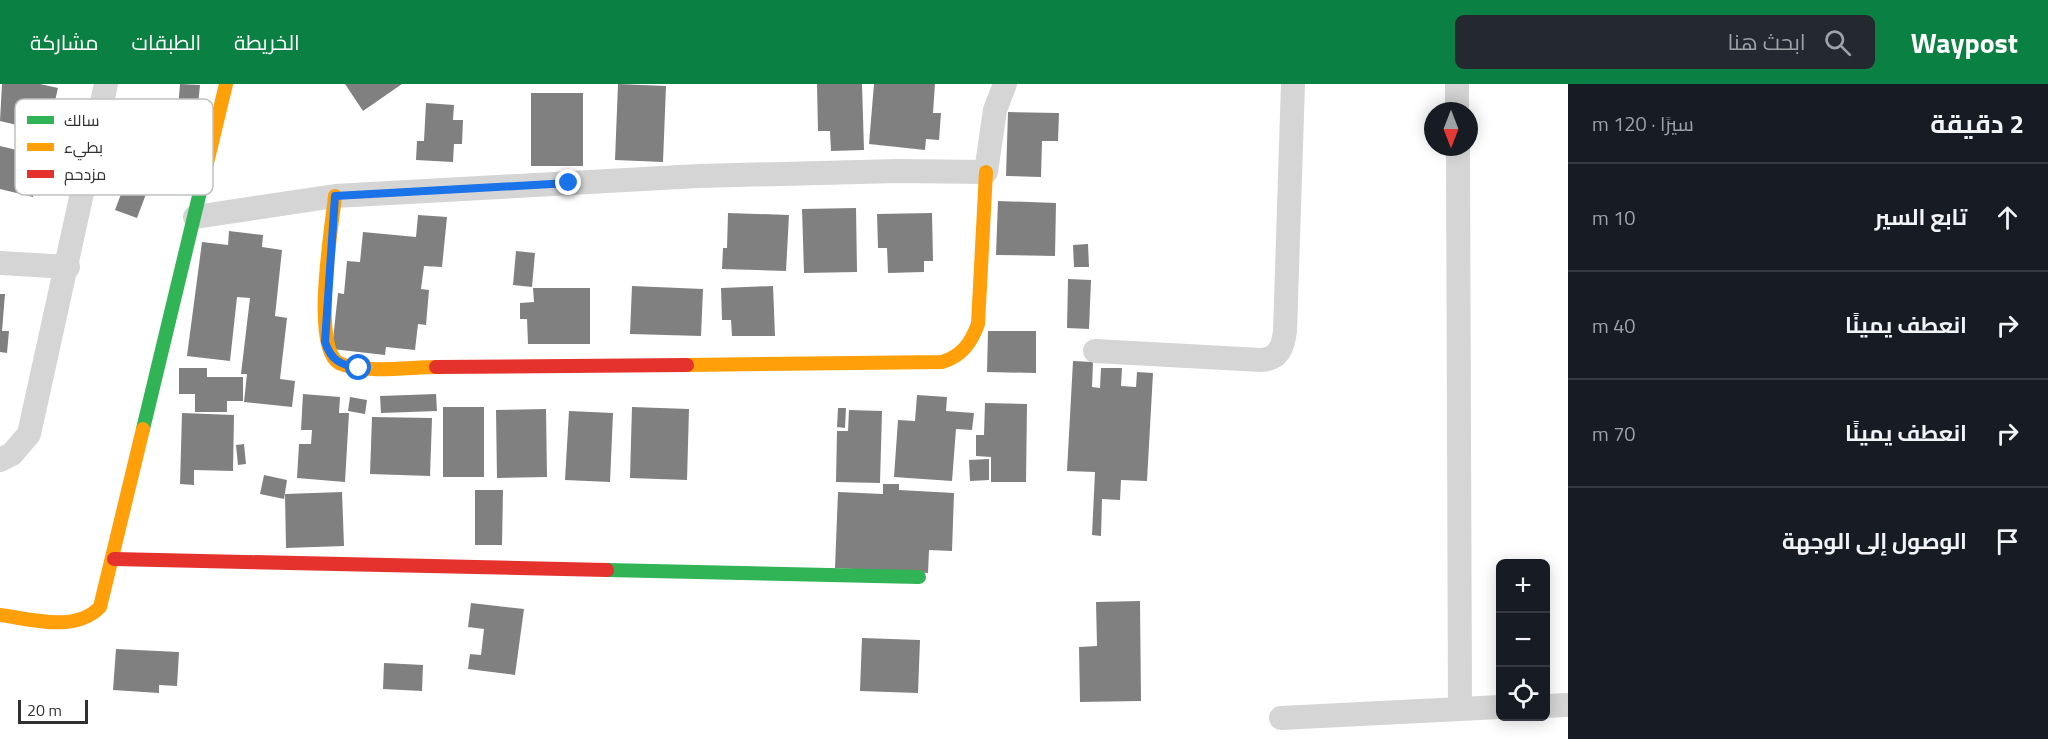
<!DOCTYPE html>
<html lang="ar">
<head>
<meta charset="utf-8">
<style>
  body { margin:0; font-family:"Titillium Web",Cairo,sans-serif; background:#242831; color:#f1f3f6; direction:rtl }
  .controls { position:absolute; right:18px; bottom:18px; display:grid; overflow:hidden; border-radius:9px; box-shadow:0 3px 15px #0003 }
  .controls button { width:54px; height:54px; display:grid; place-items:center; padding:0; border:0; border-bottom:2px solid #363941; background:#171b24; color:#f1f3f6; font:30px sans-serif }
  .compass { position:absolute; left:1424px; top:18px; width:54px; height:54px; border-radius:50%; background:#171b24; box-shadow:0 3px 15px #0003; rotate:180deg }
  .scale { position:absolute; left:18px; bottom:15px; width:70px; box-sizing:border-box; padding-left:6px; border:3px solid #313131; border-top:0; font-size:16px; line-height:21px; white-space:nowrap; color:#313131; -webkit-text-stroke:4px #fff; paint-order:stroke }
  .stop { position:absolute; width:18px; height:18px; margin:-14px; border:4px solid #1a73e8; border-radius:50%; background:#fff }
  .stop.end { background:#1a73e8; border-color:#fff; box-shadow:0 2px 6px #0008 }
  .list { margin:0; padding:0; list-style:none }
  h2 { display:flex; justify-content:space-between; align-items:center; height:78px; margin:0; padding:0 24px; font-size:26px }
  h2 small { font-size:20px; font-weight:400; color:#9ea1a6 }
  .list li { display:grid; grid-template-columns:39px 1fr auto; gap:18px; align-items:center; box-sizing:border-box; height:108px; padding:0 24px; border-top:2px solid #363941 }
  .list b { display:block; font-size:22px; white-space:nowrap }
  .list em { font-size:20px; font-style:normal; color:#9ea1a6 }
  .icon { flex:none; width:33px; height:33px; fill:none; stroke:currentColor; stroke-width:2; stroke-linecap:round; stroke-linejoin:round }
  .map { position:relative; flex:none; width:1568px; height:655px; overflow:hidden; direction:ltr }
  header { display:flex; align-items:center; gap:36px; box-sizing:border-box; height:84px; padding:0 30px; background:#0b8043; color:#fff }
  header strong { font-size:28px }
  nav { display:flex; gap:33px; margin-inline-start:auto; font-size:21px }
  .search { width:420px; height:54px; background:#242831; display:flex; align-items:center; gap:15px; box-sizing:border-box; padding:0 21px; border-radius:9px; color:#9ea1a6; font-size:22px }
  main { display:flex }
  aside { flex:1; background:#171b24 }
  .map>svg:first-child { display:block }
  .building { fill:#808080 }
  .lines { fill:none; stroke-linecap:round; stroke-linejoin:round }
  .street { stroke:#d5d5d5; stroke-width:24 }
  .fast { stroke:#30b455; stroke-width:14 }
  .slow { stroke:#ff9f0a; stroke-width:14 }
  .jam { stroke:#e5322d; stroke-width:14 }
  .route { stroke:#1a73e8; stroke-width:8 }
  .key { fill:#fff; stroke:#c1c1c1; stroke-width:1.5 }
  .key-label { font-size:16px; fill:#313131 }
</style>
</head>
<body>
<header>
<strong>Waypost</strong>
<div class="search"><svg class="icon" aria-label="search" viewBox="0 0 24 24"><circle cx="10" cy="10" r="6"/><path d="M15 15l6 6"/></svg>ابحث هنا</div>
<nav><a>الخريطة</a><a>الطبقات</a><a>مشاركة</a></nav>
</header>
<main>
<aside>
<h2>2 دقيقة<small>سيرًا · 120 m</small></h2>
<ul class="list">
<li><svg class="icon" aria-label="ahead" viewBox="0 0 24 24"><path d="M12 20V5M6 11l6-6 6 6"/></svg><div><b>تابع السير</b></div><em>10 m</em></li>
<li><svg class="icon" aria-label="right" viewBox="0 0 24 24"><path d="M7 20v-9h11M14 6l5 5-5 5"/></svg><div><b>انعطف يمينًا</b></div><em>40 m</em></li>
<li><svg class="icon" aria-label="right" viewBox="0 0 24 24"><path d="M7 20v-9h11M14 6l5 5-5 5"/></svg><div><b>انعطف يمينًا</b></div><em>70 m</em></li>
<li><svg class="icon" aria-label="arrive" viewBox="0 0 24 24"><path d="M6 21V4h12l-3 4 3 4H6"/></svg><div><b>الوصول إلى الوجهة</b></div></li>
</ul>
</aside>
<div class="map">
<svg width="1568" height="655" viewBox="0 0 1568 655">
  <rect width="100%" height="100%" fill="#fff"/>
  <g class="building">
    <polygon points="2,0 40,0 58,4 51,34 36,30 34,38 26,36 25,43 0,37"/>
    <polygon points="180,0 200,1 196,41 177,39"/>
    <polygon points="345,0 402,0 363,27"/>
    <polygon points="618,0 666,2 663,78 615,76"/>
    <polygon points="817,0 862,0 864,66 831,67 830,47 818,47"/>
    <polygon points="874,0 935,0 933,29 941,29 939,56 926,55 925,66 869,60"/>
    <rect x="531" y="9" width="52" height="73"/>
    <polygon points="426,19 454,21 453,36 463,36 462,60 454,60 453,78 416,76 417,57 424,57"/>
    <polygon points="1008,28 1059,29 1058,57 1042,57 1041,93 1006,92"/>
    <polygon points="0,62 21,67 19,76 26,77 24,83 39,86 33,113 0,105"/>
    <polygon points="124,102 146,110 137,134 115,126"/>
    <polygon points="998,117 1056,119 1055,172 996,171"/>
    <polygon points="856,124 857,188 804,189 802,125"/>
    <polygon points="728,129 789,131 786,187 722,185 723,164 727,164"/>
    <polygon points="932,129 933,177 924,177 924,188 888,189 887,164 878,164 877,130"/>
    <polygon points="418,131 447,133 442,183 424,182 421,205 429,206 426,241 418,240 415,266 386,263 385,271 332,265 338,209 344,210 347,177 360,178 363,148 416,153"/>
    <polygon points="229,147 263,151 262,163 282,166 275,232 287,234 280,295 295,297 292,323 244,318 247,290 241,290 250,214 237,213 230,277 187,272 202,158 228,161"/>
    <polygon points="1088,160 1089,183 1074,183 1073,161"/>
    <polygon points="516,167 535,169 532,203 513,201"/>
    <polygon points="1068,195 1091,196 1089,245 1067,244"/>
    <polygon points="632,202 703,205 701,252 630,250"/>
    <polygon points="773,202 775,252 732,252 731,236 722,236 721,204"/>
    <polygon points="533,204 590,204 590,260 528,260 527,235 520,235 520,219 534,218"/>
    <polygon points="0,210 5,210 2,247 9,247 7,269 0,268"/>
    <polygon points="988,247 1036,247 1036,289 987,288"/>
    <polygon points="1073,277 1093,278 1092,303 1100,304 1101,284 1122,284 1121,302 1136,303 1137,288 1153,289 1147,397 1121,396 1120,416 1102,415 1101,452 1092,451 1095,388 1067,387"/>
    <polygon points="179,284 207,284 207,293 243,293 243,317 227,317 227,328 195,328 195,310 179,310"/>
    <polygon points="303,310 340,313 339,329 349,329 345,398 297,394 299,360 311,360 312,346 301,346"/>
    <polygon points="436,310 437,327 381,329 380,312"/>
    <polygon points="917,311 947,313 946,327 974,329 972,346 956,345 952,397 894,393 898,336 915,337"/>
    <polygon points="350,313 367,316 365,330 348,327"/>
    <polygon points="985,319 1027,320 1026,398 991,398 991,373 976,372 976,351 984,351"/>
    <rect x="443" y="323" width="41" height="70"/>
    <polygon points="632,323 689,325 687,396 630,394"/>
    <polygon points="838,324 846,324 845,344 837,343"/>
    <polygon points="546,325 547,393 497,394 496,326"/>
    <polygon points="849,326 882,327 880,399 836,398 837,347 848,347"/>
    <polygon points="569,327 613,329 610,398 565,396"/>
    <polygon points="182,329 234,331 233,387 194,386 194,401 180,400"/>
    <polygon points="372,333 432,334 430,392 370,390"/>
    <polygon points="244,360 246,380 238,381 236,361"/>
    <polygon points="989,375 989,396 970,397 969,376"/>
    <polygon points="264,391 287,396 284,415 260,410"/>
    <polygon points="883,400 899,400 899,406 954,409 952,467 929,466 928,489 835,484 838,408 883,410"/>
    <polygon points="475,406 503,406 502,461 475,461"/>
    <polygon points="342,408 344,462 286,464 285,410"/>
    <polygon points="1140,517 1141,617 1080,618 1079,563 1097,562 1096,518"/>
    <polygon points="471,519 524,525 515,591 468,585 470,570 481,571 484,545 468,543"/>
    <polygon points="862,554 920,556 918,609 860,607"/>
    <polygon points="116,565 179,568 177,602 159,601 159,609 113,606"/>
    <polygon points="384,579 423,581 422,607 383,605"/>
  </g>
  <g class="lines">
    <g class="street">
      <polyline points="1457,0 1457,27"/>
      <polyline points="1458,63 1460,624"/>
      <polyline points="195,133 335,112 698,92 898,87 986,88 995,26 1005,0"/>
      <polyline points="0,179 68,183"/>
      <path d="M 1095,267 L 1261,276 C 1279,275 1283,263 1285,247 L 1293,0"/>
      <polyline points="0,376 12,370 29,350 106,0"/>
      <polyline points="1546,622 1568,621"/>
      <polyline points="1281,634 1500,623"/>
    </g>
    <g class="fast">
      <polyline points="143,345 206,83"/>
      <polyline points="607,486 919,493"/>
    </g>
    <g class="slow">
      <polyline points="206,83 226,0"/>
      <path d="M 335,112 C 332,142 311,264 339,279 C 361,290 410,283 436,283"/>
      <path d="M 687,281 L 942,278 C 962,272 971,259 978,240 L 986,88"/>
      <path d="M 0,531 C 31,535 75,549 100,523 L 143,345"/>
    </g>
    <g class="jam">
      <polyline points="436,283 687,281"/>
      <polyline points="114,475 607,486"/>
    </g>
  </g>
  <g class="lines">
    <path class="route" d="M 359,284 C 340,281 331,276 325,258 L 335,112 L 569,99"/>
  </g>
  <rect x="15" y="15" width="198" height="96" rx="9" class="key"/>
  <rect x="27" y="32" width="27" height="8" fill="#30b455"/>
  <rect x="27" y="59" width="27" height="8" fill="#ff9f0a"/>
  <rect x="27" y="86" width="27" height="8" fill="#e5322d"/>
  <g class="key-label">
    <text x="64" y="42">سالك</text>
    <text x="64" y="69">بطيء</text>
    <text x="64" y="96">مزدحم</text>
  </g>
</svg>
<div class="controls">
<button>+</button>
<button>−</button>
<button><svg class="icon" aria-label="locate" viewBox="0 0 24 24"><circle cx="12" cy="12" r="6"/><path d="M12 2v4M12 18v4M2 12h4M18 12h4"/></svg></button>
</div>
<svg class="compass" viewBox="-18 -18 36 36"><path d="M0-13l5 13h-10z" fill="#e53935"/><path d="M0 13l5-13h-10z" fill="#9ea1a6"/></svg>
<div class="scale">20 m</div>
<div class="stop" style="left:359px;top:284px"></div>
<div class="stop end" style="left:569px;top:99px"></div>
</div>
</main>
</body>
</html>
